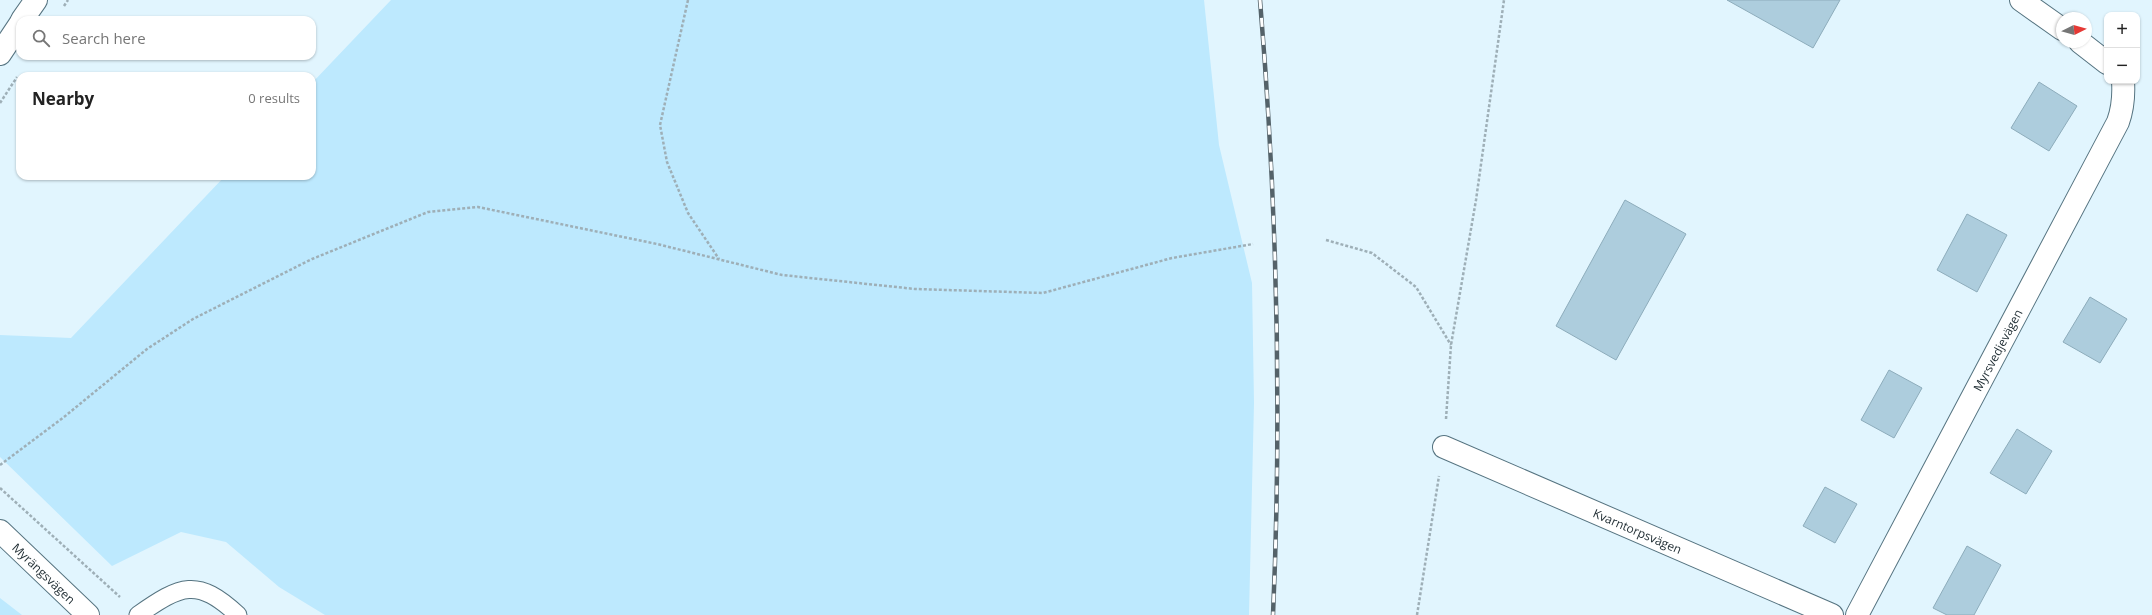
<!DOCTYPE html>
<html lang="en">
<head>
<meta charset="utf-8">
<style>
  body { margin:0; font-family:"Open Sans",sans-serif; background:#f6f6f6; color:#222 }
  .controls { position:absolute; right:12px; top:12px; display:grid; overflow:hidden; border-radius:8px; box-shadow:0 1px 3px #0004 }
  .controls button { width:36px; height:36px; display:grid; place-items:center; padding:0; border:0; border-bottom:1px solid #e0e0e0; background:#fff; color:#222; font:20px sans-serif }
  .compass { position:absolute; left:2056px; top:12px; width:36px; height:36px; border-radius:50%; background:#fff; box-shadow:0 1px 3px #0004; rotate:85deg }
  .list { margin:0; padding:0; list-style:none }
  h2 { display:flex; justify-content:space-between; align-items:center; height:52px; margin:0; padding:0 16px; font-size:17px }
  h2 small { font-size:13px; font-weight:400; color:#767676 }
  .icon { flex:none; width:22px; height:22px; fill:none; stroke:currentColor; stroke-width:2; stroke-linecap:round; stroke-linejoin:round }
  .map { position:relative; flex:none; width:2152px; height:615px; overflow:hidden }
  .search { position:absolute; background:#fff; box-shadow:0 1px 3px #0004; left:16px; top:16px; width:300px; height:44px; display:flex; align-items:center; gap:10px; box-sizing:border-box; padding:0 14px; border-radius:12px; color:#767676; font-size:15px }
  .panel { position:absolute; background:#fff; box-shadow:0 1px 3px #0004; left:16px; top:72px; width:300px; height:108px; border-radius:12px }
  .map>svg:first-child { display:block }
  .green { fill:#bde9fe }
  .building { fill:#adcddd; stroke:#8dacbb }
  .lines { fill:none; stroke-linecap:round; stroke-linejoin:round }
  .service-casing { stroke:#567481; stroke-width:19 }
  .minor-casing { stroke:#567481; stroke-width:24 }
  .path { stroke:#9eafb7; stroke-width:2.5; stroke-dasharray:3 2; stroke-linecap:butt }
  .service { stroke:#fff; stroke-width:17 }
  .minor { stroke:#fff; stroke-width:22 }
  .rail-casing { stroke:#546269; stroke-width:4.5 }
  .rail { stroke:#fff; stroke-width:3; stroke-dasharray:9; stroke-linecap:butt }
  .labels { text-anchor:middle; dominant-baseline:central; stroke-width:4; stroke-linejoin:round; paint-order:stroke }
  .street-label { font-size:12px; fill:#243137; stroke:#fff }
</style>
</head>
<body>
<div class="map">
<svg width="2152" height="615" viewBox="0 0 2152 615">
  <rect width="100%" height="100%" fill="#e1f5fe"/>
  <g class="green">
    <polygon points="391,0 1204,0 1219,145 1252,283 1254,403 1249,615 325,615 279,587 226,542 181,532 112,566 0,457 0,335 71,338 225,176 312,176 312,83"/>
    <polygon points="0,598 22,615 0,615"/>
  </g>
  <g class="building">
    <polygon points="1727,0 1840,0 1813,48"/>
    <polygon points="2039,82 2077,106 2049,151 2011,128"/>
    <polygon points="1625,200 1686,234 1616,360 1556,326"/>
    <polygon points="1967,214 2007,235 1977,292 1937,270"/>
    <polygon points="2090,297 2127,319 2100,363 2063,342"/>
    <polygon points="1889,370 1922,388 1894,438 1861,420"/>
    <polygon points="2017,429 2052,451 2026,494 1990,473"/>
    <polygon points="1825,487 1857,504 1835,543 1803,526"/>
    <polygon points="1967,546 2001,565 1974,615 1947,615 1933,608"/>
  </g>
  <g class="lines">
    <defs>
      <path id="service" d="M 138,615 C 181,585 197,577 238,615"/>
      <g id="minor">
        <polyline points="2021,0 2062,29"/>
        <polyline points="22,20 36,0"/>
        <polyline points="2080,42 2107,63"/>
        <polyline points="0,54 20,24"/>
        <path id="s1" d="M 1444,447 L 1832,615"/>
        <path id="s2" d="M 0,531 L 88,615"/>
        <path id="s3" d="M 1857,615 L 2118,122 C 2123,108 2124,96 2123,81"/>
      </g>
    </defs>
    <use href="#service" class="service-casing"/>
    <use href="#minor" class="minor-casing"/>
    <g class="path">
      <polyline points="688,0 660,125 667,162 688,213 719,259"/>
      <polyline points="64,6 68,0"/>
      <polyline points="0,103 17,77"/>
      <polyline points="1326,240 1372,253 1416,287 1451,345"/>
      <polyline points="1446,419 1451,345 1476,200 1504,0"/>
      <polyline points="0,465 64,417 147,349 193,319 312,259 428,212 478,207 657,244 782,275 915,289 1043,293 1172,258 1253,244"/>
      <polyline points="0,488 120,597"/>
      <polyline points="1417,615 1439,476"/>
    </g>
    <use href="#service" class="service"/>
    <use href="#minor" class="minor"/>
    <defs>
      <path id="rail" d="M 1260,0 C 1277,204 1282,410 1273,615"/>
    </defs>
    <use href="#rail" class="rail-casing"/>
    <use href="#rail" class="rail"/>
  </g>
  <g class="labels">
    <g class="street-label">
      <text stroke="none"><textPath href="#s3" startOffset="300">Myrsvedjevägen</textPath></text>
      <text stroke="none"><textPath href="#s1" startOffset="211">Kvarntorpsvägen</textPath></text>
      <text stroke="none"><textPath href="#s2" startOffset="61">Myrängsvägen</textPath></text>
    </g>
  </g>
</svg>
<div class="controls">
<button>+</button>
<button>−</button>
</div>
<svg class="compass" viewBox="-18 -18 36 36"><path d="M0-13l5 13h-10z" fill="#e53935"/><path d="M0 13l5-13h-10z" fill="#767676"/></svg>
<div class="search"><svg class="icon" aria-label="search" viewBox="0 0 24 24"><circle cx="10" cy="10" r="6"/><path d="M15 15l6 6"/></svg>Search here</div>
<section class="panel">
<h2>Nearby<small>0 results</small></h2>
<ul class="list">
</ul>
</section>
</div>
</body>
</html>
